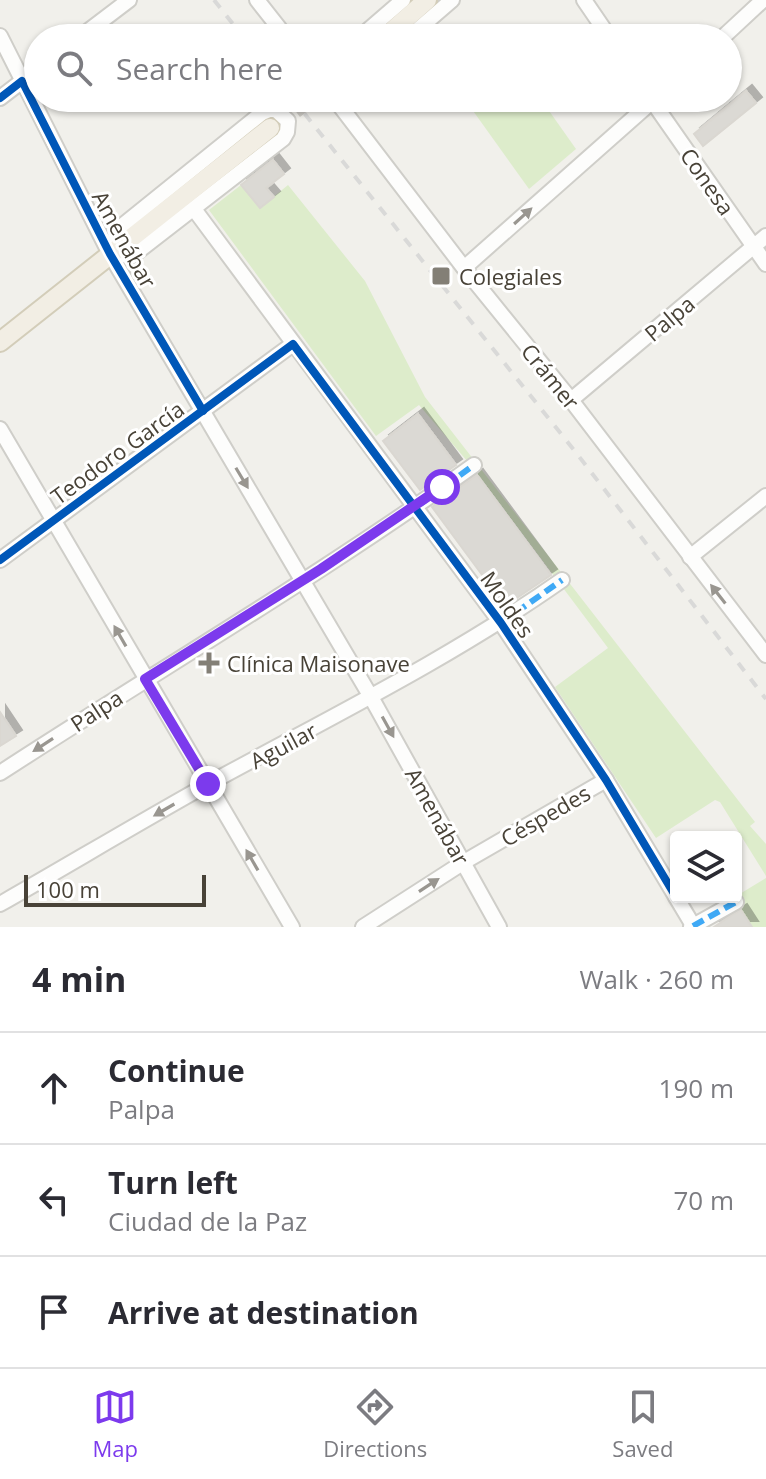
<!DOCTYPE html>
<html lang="en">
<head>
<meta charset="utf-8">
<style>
  body { margin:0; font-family:"Open Sans",sans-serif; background:#f7f7f7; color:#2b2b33 }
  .controls { position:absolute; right:24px; bottom:24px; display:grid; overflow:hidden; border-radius:8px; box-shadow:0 2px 6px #0004 }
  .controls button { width:72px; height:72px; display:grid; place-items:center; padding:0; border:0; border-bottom:2px solid #e1e1e2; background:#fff; color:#2b2b33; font:40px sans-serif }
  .scale { position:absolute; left:24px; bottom:20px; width:182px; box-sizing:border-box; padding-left:8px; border:4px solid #484237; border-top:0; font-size:22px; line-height:28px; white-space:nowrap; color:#484237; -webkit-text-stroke:6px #fff; paint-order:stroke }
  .stop { position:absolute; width:24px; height:24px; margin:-18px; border:6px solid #7c3aed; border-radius:50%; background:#fff }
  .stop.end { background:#7c3aed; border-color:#fff; box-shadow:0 2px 8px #0008 }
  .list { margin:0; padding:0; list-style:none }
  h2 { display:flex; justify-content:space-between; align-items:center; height:104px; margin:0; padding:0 32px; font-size:34px }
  h2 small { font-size:26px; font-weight:400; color:#7c7c81 }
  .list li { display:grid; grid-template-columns:52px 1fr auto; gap:24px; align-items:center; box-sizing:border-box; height:112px; padding:0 32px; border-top:2px solid #e1e1e2 }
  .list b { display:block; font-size:30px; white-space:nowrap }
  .list p { margin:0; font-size:26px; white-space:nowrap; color:#7c7c81 }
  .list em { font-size:26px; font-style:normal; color:#7c7c81 }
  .icon { flex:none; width:44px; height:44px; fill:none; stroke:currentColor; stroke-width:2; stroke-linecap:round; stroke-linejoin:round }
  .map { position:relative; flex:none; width:766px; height:927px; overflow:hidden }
  .search { position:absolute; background:#fff; box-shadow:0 2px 6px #0004; left:24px; right:24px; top:24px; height:88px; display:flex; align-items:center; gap:20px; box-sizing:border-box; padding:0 28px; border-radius:44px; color:#7c7c81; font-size:30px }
  .sheet { height:440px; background:#fff }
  nav { display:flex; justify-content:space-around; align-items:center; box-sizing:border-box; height:112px; border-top:2px solid #e1e1e2; background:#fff; font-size:22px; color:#7c7c81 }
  nav a { display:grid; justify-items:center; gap:4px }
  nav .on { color:#7c3aed }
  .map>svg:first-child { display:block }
  .green { fill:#ddeccb }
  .building { fill:#dbd9d4; stroke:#dad7d1; stroke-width:2; filter:url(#shadow) }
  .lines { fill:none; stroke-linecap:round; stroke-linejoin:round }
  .major-tunnel { stroke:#cfcdc7; stroke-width:18; stroke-dasharray:18 9; stroke-linecap:butt }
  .minor-casing { stroke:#cfcec9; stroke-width:18 }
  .major-casing { stroke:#d3cdb9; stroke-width:22 }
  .minor { stroke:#fdfdfc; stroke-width:14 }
  .major { stroke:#f2eee4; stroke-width:18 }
  .rail { stroke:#d9d9d8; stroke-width:4; stroke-dasharray:10 10; stroke-linecap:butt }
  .quiet { stroke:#3fa9f5; stroke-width:6; stroke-dasharray:12 6; stroke-linecap:butt }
  .cycleway-casing { stroke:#fff; stroke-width:13 }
  .cycleway { stroke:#0057b8; stroke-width:8 }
  .oneway { fill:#999690 }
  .route { stroke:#7c3aed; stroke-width:10 }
  .poi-dot { fill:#837f76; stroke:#fff; stroke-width:3 }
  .labels { text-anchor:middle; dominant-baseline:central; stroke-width:6; stroke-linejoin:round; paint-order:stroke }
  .street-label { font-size:22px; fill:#484237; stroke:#fff }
  .poi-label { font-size:22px; fill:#484237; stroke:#fff; text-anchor:start }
</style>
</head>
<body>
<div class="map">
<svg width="766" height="927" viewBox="0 0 766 927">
  <defs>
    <filter id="shadow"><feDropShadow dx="6" dy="-6" stdDeviation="0" flood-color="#0004"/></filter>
  </defs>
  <rect width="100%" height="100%" fill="#f1f0eb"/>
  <g class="green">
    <polygon points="483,98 540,98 576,149 529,189 471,108"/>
    <polygon points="241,185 260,208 288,185 365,281 425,397 755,822 750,826 766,844 766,876 720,802 715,800 656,838 555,687 608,648 474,469 419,405 376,436 209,210"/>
    <polygon points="766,878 766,927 752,927 733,898"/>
  </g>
  <g class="building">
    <polygon points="746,91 756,103 703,146 694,134"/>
    <polygon points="273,160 284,174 266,188 274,197 260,208 241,185"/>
    <polygon points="418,414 456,465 420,490 383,441"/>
    <polygon points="477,475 551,575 505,606 432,507"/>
    <polygon points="0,712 16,736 0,746"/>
    <polygon points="741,910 752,927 714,927 732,915"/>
  </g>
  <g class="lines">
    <polyline class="major-tunnel" points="273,126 310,98"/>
    <defs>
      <g id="minor">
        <polyline points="257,0 287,38"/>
        <polyline points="584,0 610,38"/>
        <polyline points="0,36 110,254 371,697 499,927"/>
        <polyline points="79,38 129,0"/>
        <polyline points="359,38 403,0"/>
        <polyline points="408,38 452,0"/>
        <polyline points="722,38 763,0"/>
        <polyline points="0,98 38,69"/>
        <polyline points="334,98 464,268 571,400 766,655"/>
        <polyline points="650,98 766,264"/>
        <polygon points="269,110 276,110 288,121 287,132 283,139 132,256 110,254 117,230 262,113"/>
        <polyline points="194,209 501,623 606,780 676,897"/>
        <polyline points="464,268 656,98"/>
        <polyline points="571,400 766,236"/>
        <polyline points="0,429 292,927"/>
        <polyline points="690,557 766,496"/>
        <polyline points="0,560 293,344"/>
        <path d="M 0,773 C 158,670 321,575 474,465"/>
        <polyline points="676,897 694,927"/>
        <path d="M 0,904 C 70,864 140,822 210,783 C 329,718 451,658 562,580"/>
        <polyline points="363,927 464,862 606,780"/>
        <polyline points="691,927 736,902"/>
      </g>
      <g id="major">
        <polyline points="384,38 427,0"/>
        <polyline points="0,342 270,128"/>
      </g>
    </defs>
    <use href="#minor" class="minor-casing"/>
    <use href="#major" class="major-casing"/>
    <use href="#minor" class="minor"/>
    <use href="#major" class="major"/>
    <g class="rail">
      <polyline points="214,0 244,38"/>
      <polyline points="292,98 574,450 766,699"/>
    </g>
    <g class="quiet">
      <polyline points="416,507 474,465"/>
      <polyline points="501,623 562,580"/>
      <polyline points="693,926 736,902"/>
    </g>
    <defs>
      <g id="cycleway">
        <polyline points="0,98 22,81 110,254 203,411"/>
        <polyline points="0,560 293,344 501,623 606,780 676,897"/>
      </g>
    </defs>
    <use href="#cycleway" class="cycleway-casing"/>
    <use href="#cycleway" class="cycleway"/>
  </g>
  <defs><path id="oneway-solid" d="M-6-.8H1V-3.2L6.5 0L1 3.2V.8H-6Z" transform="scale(2)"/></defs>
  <g class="oneway">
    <use href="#oneway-solid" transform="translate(523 216) rotate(-42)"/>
    <use href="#oneway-solid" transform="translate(242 478) rotate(59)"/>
    <use href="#oneway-solid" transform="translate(718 594) rotate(-128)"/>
    <use href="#oneway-solid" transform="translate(120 636) rotate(-120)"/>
    <use href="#oneway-solid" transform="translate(388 727) rotate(61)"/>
    <use href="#oneway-solid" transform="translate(43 745) rotate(147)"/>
    <use href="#oneway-solid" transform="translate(164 810) rotate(150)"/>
    <use href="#oneway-solid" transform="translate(252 860) rotate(-120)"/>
    <use href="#oneway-solid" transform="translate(429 885) rotate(-33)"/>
  </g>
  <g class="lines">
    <polyline class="route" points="208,784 145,679 321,569 442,487"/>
  </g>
  <g class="poi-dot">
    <rect x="431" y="266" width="20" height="20" rx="4"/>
    <path d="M205 651h8v8h8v8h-8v8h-8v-8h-8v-8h8z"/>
  </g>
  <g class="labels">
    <g class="street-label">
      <text transform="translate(708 181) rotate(55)">Conesa</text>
      <text transform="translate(125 239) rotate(61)">Amenábar</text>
      <text transform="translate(669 318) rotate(-40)">Palpa</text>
      <text transform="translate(551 376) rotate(51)">Crámer</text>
      <text transform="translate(117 452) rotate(-36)">Teodoro García</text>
      <text transform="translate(508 604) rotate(55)">Moldes</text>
      <text transform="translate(96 710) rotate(-33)">Palpa</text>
      <text transform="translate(283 745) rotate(-28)">Aguilar</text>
      <text transform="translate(545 815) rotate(-30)">Céspedes</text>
      <text transform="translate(438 816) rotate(61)">Amenábar</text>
    </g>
    <g class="poi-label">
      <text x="459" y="276">Colegiales</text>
      <text x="227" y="663">Clínica Maisonave</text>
    </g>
  </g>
</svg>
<div class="controls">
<button><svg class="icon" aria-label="layers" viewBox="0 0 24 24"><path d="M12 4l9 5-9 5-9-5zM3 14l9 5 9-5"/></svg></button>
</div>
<div class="scale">100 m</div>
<div class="stop" style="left:442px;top:487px"></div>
<div class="stop end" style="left:208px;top:784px"></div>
<div class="search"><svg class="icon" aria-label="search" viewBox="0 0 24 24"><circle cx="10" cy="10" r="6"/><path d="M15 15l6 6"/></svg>Search here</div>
</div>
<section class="sheet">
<h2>4 min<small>Walk · 260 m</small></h2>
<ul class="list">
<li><svg class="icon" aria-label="ahead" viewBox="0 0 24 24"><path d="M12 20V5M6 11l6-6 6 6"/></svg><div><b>Continue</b><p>Palpa</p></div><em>190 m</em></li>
<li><svg class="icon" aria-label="left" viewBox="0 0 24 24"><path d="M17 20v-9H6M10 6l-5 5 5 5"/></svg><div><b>Turn left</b><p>Ciudad de la Paz</p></div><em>70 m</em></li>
<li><svg class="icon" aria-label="arrive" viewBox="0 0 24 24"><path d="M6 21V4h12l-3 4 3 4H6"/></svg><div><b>Arrive at destination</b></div></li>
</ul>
</section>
<nav>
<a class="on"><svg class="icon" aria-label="map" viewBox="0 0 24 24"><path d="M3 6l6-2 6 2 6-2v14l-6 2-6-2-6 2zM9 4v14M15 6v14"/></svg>Map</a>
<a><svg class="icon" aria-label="directions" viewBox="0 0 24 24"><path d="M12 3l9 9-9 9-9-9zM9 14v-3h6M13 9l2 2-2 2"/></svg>Directions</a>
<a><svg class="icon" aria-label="saved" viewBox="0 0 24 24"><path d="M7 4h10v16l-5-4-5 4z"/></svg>Saved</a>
</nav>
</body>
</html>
